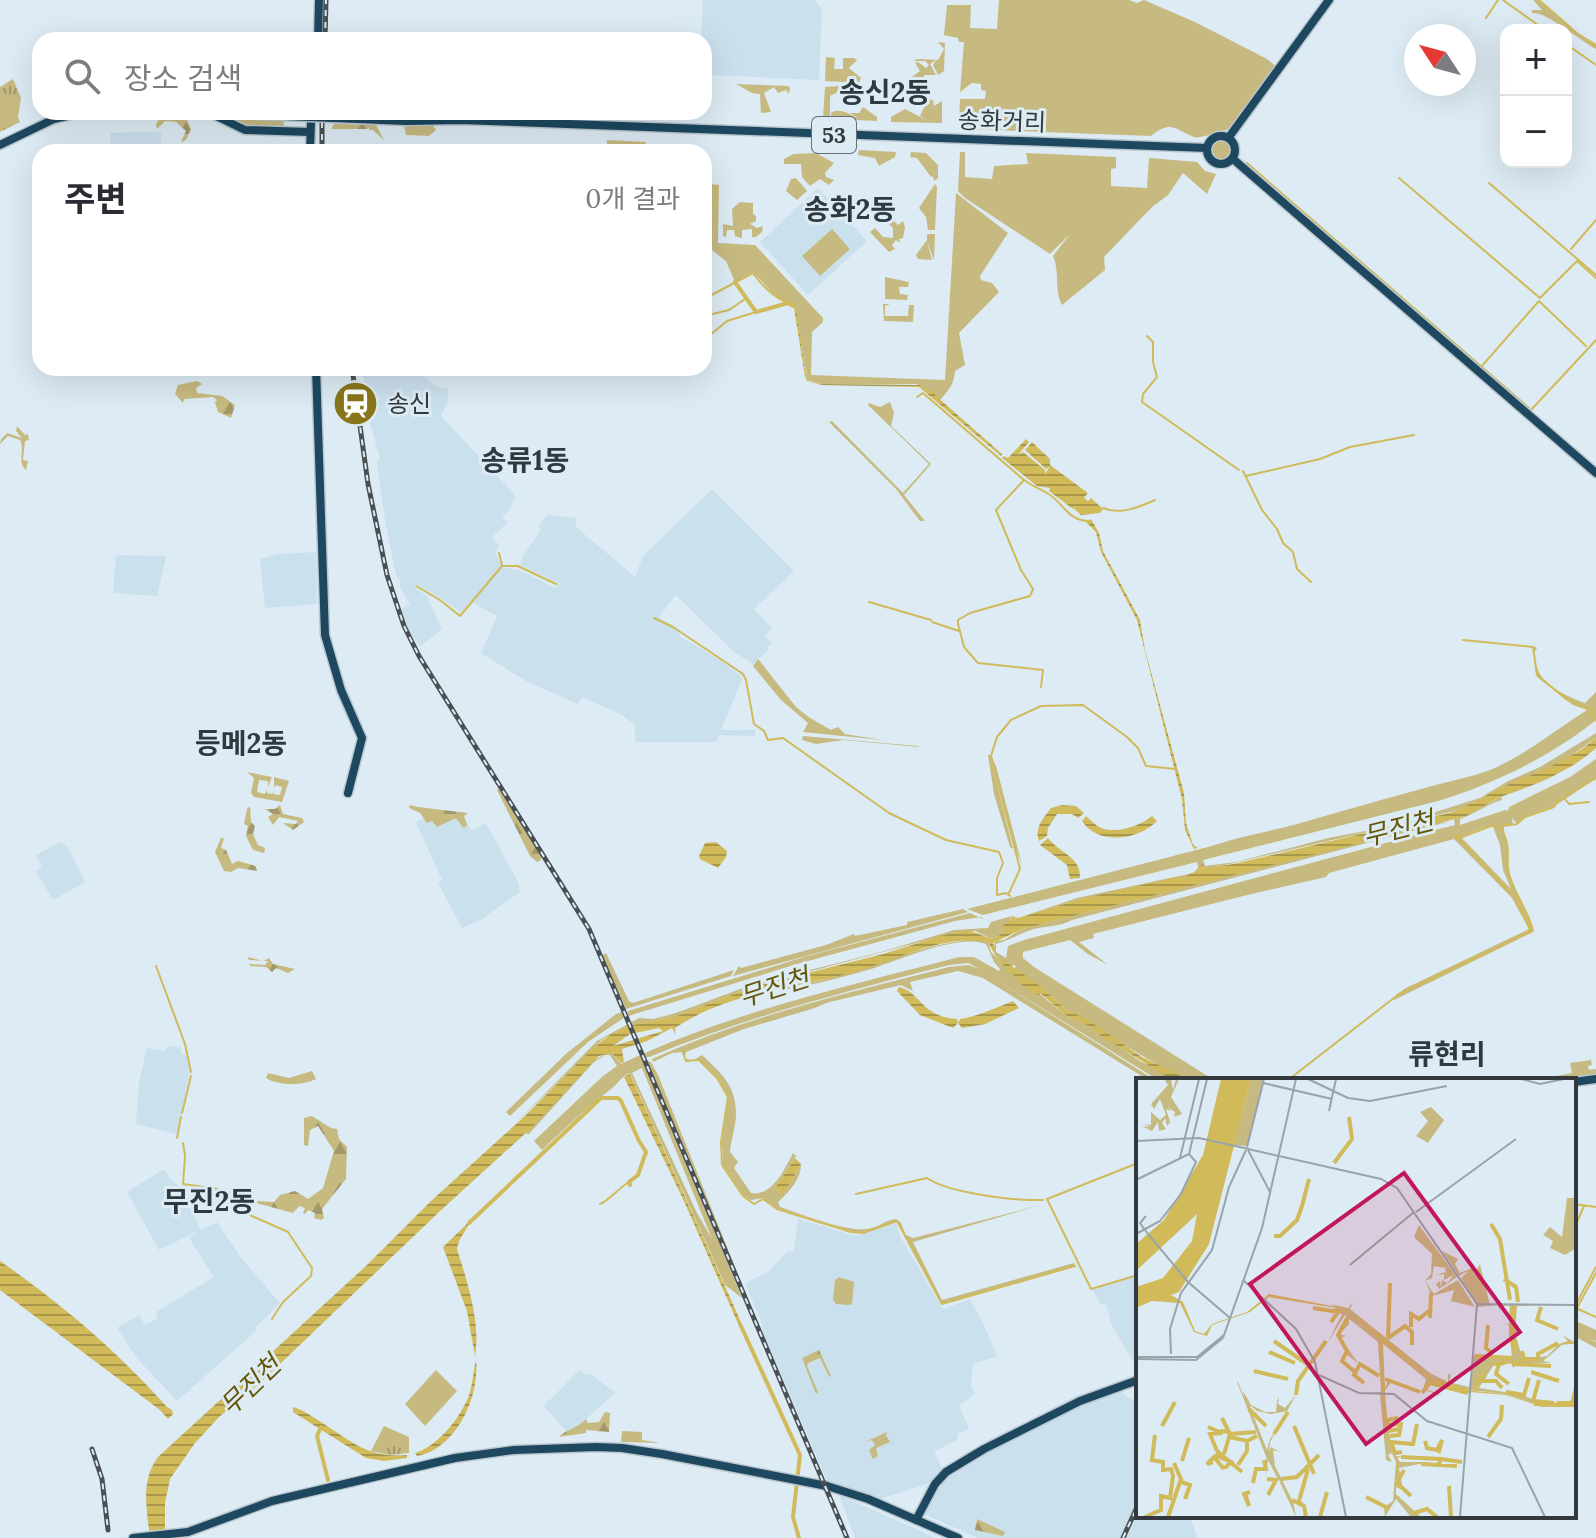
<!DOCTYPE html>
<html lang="ko">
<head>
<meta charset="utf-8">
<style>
  body { margin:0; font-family:Lora,"Noto Sans KR",serif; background:#f2f2f3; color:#2b2b33 }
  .controls { position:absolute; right:24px; top:24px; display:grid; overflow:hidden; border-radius:16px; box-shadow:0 8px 32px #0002 }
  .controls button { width:72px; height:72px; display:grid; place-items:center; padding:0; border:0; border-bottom:2px solid #e1e1e2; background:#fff; color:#2b2b33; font:40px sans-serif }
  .compass { position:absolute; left:1404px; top:24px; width:72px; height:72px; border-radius:50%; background:#fff; box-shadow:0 8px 32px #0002; rotate:306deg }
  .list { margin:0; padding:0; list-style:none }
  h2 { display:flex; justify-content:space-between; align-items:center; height:104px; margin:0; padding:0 32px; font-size:34px }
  h2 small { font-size:26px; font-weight:400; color:#7c7c81 }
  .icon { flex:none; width:44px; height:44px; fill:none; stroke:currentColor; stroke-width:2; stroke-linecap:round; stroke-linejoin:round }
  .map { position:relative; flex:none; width:1596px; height:1538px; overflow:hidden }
  .search { position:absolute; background:#fff; box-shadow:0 8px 32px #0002; left:32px; top:32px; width:680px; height:88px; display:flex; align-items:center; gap:20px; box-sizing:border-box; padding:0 28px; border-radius:24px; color:#7c7c81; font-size:30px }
  .panel { position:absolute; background:#fff; box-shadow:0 8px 32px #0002; left:32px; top:144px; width:680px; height:232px; border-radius:24px }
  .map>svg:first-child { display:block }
  .built { fill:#cbe0ed }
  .green { fill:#c7ba81; fill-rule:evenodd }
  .forest { fill:url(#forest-firs) }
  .park { fill:url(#park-tufts) }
  .water { fill:url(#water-rules); fill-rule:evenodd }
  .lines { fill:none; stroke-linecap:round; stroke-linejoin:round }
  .stream { stroke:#d0ba59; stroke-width:2 }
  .canal { stroke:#d0ba59; stroke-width:4 }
  .major-casing { stroke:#bbc7cf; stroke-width:11 }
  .major { stroke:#1d485f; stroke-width:8 }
  .rail-casing { stroke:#495054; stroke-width:5 }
  .rail { stroke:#ddebf4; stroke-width:2; stroke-dasharray:6; stroke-linecap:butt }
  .major-bridge-casing { stroke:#bbc7cf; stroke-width:11; stroke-linecap:butt }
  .major-bridge { stroke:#1d485f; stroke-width:8 }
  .labels { text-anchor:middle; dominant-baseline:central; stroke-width:6; stroke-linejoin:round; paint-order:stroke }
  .shield { fill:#ddebf4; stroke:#666e73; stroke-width:2 }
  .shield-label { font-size:22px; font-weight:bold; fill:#33393c }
  .street-label { font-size:24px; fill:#33393c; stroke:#ddebf4 }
  .poi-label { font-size:24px; fill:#33393c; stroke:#ddebf4; text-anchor:start }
  .water-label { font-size:26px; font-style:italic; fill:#645607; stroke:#ddebf4 }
  .quarter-label { font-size:28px; font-weight:bold; fill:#2e3940; stroke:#ddebf4 }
  .inset-river { fill:none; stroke:#d0ba59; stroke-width:4 }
  .inset-road { fill:none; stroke:#99a4aa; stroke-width:2 }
  .view { fill:#c2185b; fill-opacity:0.15; stroke:#c2185b; stroke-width:4 }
  .inset-edge { fill:none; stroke:#33393c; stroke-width:4 }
</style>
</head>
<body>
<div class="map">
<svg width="1596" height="1538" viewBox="0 0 1596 1538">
  <defs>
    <pattern id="forest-firs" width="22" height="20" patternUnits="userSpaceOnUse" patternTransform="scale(2)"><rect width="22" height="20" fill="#c7ba81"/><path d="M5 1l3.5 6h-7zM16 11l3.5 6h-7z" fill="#a2986b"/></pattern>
    <pattern id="park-tufts" width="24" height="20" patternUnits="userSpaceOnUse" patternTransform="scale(2)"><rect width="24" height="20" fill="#c7ba81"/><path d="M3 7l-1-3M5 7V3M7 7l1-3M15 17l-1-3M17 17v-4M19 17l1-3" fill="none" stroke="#a2986b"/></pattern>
    <pattern id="water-rules" width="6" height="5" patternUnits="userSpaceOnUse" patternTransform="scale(2)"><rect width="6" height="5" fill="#d0ba59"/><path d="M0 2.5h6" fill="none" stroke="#a9984b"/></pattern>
  </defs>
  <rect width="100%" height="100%" fill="#ddebf4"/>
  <g class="built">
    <polygon points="703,0 817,0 816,2 822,8 819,80 710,75 710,47 704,46 704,40 701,40"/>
    <polygon points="161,132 161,152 110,152 110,133"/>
    <polygon points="818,188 867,241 808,295 760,242"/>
    <polygon points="362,368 413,368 441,389 448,388 448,401 441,416 515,495 510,509 502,517 507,523 492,537 499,545 496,553 502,567 522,571 555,588 558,584 554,581 520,565 523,556 541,530 538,527 547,515 576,518 576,527 635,577 643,556 712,489 794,571 754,609 772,628 765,636 772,643 768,647 769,649 753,664 734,652 676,595 659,617 680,630 678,634 682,638 722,661 741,676 742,680 721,730 755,730 755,736 719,735 716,742 635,742 635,725 622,715 582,697 578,704 526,681 481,653 497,616 471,602 461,612 439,597 414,584 415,588 427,596 442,629 420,647 409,631 400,610 410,604 400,587 400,580 396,575 385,520 377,463 380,459 369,419"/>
    <polygon points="316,552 317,604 265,608 260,559 278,554"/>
    <polygon points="116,555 164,556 166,558 157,596 113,593"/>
    <polygon points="435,812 463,816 472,831 486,823 518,882 520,892 482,919 462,928 438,883 442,880 416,822"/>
    <polygon points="60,842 67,846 85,882 53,900 36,871 42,867 36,855"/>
    <polygon points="168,1046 181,1047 181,1053 186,1055 190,1072 177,1134 136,1124 139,1082 147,1048 165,1051"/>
    <polygon points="164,1169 171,1180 178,1185 201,1230 217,1222 242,1259 280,1303 256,1327 256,1331 177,1401 136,1357 117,1328 139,1315 145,1325 158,1318 156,1312 214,1277 189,1238 198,1231 159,1250 127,1192"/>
    <polygon points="798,1219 856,1236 896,1223 901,1238 943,1309 970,1299 983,1323 997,1356 973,1364 971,1385 975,1394 959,1405 969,1429 957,1434 958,1439 934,1452 944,1472 927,1484 880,1499 827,1481 762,1330 762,1324 745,1283 768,1272 787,1252 794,1251"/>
    <polygon points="1138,1276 1138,1369 1112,1326 1106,1304 1101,1305 1092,1289"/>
    <polygon points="579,1370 586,1375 591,1374 615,1393 576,1428 566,1431 544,1406"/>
    <polygon points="1117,1389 1138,1404 1138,1516 1189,1516 1198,1538 978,1538 924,1514 941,1482 989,1450"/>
    <polygon points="839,1495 936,1538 942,1538 855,1538"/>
  </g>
  <g class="green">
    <path d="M 999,0 L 1129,0 L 1137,3 L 1144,0 L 1197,23 L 1267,59 L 1278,68 L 1233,127 C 1227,130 1200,139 1194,137 C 1175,130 1172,119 1151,136 L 965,129 L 959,123 L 960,99 L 985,99 L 986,91 L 981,90 L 981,84 L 972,83 L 960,92 L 964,42 L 959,42 L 958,38 L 944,35 L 947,5 L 971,5 L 970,28 L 997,29 Z"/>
    <path d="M 1533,0 L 1538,0 L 1578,35 L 1596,45 L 1596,49 C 1579,40 1546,11 1532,13 L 1532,10 L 1542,10 Z"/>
    <polygon points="938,42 945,43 944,71 938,75 933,65 936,60 930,64 936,75 924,75 923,85 918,84 918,81 910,84 908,80 920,71 915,63 918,62 926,68 929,65 925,61 913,61 918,59 938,60 944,49"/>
    <polygon points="826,57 835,58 834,69 843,69 843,58 854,58 857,60 849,68 861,78 859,83 825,81"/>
    <polygon points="736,84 788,86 790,88 789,94 786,90 778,93 774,87 764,93 771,112 761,113 760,94 752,93"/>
    <polygon points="840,86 840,91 830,96 830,119 823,119 825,87"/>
    <polygon points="928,99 933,100 934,106 942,101 942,123 891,122 891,117 905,109 930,122 920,116"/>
    <path d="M 863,107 L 877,117 L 877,121 L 832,119 L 831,113 C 839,107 849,114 858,118 L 850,113 L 859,113 Z"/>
    <polygon points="234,119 284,120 283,129 245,127 232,120"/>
    <polygon points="404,125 433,126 436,130 429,136 406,135"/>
    <circle cx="1221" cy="150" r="11"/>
    <polygon points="607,140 646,142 645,149 638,152 627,144 607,147"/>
    <polygon points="859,150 896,152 895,157 879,166 875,158 858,155"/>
    <polygon points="911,152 926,153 938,165 938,178 934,181 933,176 931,177 917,158 910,157"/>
    <path d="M 960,152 L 965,152 L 965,177 L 992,179 L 994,166 L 1028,164 L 1026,153 L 1116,157 L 1116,168 L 1111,169 L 1111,186 L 1147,188 L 1149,158 L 1197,162 L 1205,171 L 1216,174 L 1207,194 L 1183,173 L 1168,195 L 1152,207 L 1104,257 L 1105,270 L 1062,305 C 1054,290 1060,272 1053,256 L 1070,234 L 1050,254 L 965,198 L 958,191 Z"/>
    <polygon points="816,153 834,163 825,173 826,177 834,180 829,185 820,179 810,186 802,177 801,164 784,164 784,159 793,154"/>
    <polygon points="796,178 807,191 797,200 786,191 791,179"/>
    <path d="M 704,183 L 719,185 L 718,243 L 755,245 L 823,318 L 823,322 L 812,332 L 811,375 L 945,380 L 956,193 L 1008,233 L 980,276 L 981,280 L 992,283 L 999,292 L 959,333 L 965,365 L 955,371 C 954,384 949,390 940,400 L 917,384 L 822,384 L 807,380 L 795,306 L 778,299 L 753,272 L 735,282 L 726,261 L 704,244 Z"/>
    <polygon points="935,184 937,187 935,230 928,230 926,217 919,208"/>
    <polygon points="740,202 753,203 753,214 756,216 756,221 750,224 757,228 763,226 762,232 756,237 752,237 752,229 742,230 742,238 735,236 734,230 727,230 726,237 723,236 723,224 733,226 732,209"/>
    <polygon points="892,207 894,210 889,216 898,225 903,221 905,227 903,238 899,239 900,243 896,240 892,245 895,249 889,252 870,232 875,228 883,237 893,238 893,228 881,217"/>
    <polygon points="832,229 850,249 820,276 802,256"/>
    <polygon points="927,234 935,234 934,260 927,242 932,260 918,259 916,255 927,240"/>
    <polygon points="885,277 909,282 908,287 899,287 900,294 908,295 907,300 885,299"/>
    <polygon points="883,304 890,304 885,306 885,316 908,316 909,305 914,305 913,322 884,321"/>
    <polygon points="890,402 894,413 891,426 931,464 904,495 925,521 920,521 896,489 829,422 832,421 903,493 929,464 868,405 869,403 880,407"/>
    <path d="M 1533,646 L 1537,648 L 1535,651 C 1535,657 1535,664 1538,670 C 1544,686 1570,698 1585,703 L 1596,692 L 1596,720 C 1550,757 1493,784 1438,801 L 1203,860 L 1205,866 L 1236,862 L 1328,838 L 1393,826 L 1208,869 L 1205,869 L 1202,864 L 1200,870 L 1183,879 L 1081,899 L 1018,918 L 1077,898 L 1193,873 L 1198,868 L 1197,862 L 983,915 L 967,909 L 1208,847 C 1237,837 1267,832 1297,824 C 1356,807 1415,790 1475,775 C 1515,764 1552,732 1587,710 L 1573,705 L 1537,677 Z"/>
    <polygon points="758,659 796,707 810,718 831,730 838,727 845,734 882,740 803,732 808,723 781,700 753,666"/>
    <polygon points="1596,733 1596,738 1559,764 1503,787 1458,810 1429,817 1429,814 1480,798 1508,781 1540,767"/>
    <polygon points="803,736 918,746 920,747 843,740 816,744 802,740"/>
    <polygon points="988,755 990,755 1013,849 1010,847 994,794"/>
    <polygon points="991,756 996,766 1022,865 1015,848"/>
    <path d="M 1596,759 L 1596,778 C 1582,787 1564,801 1552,807 C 1538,812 1526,815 1517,824 L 1512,818 L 1513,825 L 1502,826 C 1502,833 1506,837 1507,844 C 1509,852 1506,861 1508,869 C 1512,891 1528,909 1533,932 L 1394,1000 L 1393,998 L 1382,1007 L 1404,989 L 1529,929 L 1512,898 L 1454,839 L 1329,873 L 1326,877 L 1243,896 L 1093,934 L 1094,938 L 1079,942 L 1108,965 L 1088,954 L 1070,940 L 1023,952 L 1023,958 L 1034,967 L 1214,1080 L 1189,1080 L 1173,1074 L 1066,1010 L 1043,988 L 1014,970 L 1016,966 L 1013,965 L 1011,968 L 997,956 L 993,948 L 996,941 L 1004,940 L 1020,930 L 1061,919 L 1435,823 L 1451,821 L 1072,920 C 1062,926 1046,926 1034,929 C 1021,933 1009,940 996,944 L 996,952 L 1006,958 L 1008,946 L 1024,940 L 1427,832 L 1455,825 L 1454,819 L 1466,816 L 1501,797 L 1502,800 C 1487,804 1475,814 1460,819 L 1460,825 L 1505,810 L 1508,811 L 1509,807 L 1570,777 ZM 1485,827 L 1493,827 L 1500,845 L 1503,870 L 1511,889 L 1461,837 Z"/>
    <polygon points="247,772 272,777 268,787 268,781 259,780 257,792 265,794 267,789 267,793 272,794 274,790 273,794 280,795 282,787 276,785 274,788 274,777 289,781 282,802 254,797 251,793 254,778"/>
    <polygon points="410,805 456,818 437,827 432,821 427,823 420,813 409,808"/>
    <polygon points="963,909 968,912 733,976 739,966 741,968 826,945 854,934 855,936 907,925 907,922"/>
    <polygon points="970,913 985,920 981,917 955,921 797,964 625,1017 588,1042 510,1116 506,1112 567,1053 616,1014 622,1012 625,1015 628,1014 628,1011 804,957"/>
    <polygon points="1012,916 1005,932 992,939 975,931 954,933 752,987 674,1017 627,1026 603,1039 516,1123 597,1041 639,1018 653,1019 676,1013 751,985 881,952 954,930 988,928 991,922"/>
    <path d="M 976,939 L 988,942 L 991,952 L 1011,971 L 1068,1017 L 1089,1026 L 1141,1062 L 1158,1069 L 1167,1077 L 1178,1080 L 1158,1080 L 987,974 L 1155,1080 L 1148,1080 L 983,978 L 958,971 L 910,982 L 913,991 L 901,985 L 826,1003 L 815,1008 L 744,1029 L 686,1052 L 685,1058 L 692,1061 L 702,1055 C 721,1073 736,1085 736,1114 C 736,1126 731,1139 730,1152 L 738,1162 L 734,1168 L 751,1193 C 772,1197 785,1169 793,1153 L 796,1156 L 775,1188 L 783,1195 L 801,1164 C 801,1179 790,1191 778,1202 L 780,1207 C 801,1214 846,1232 867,1229 C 878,1228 885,1220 896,1219 L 901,1223 L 906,1235 L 913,1238 L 1041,1205 L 913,1242 L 942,1300 L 1074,1263 L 1075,1266 L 942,1304 L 897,1221 L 863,1232 L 854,1232 L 777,1208 L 763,1198 L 751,1200 L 744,1196 L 723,1165 L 722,1142 L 728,1097 L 717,1077 L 699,1060 L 686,1061 L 683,1052 L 672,1053 L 653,1062 L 652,1059 C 747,1016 848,993 949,967 L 968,965 L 980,969 L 968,963 L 949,965 C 847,991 746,1017 649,1057 L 643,1057 L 742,1298 L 725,1285 L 630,1073 C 620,1077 618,1084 611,1089 C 587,1107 564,1129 542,1150 L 534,1141 L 603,1076 L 617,1066 L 610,1055 L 605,1055 L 593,1063 L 528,1135 L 526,1133 C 544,1114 588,1054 612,1053 L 621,1064 C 727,1013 845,987 959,957 L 974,957 L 999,971 L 1000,969 L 994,962 L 986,944 C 958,933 897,961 868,970 C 840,978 812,985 783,990 L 783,988 C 848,979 910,945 976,939 ZM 642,1068 L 712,1239 L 697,1213 L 632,1073 Z"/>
    <polygon points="606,953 629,1001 633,1003 734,970 731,976 626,1009 602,956"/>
    <polygon points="1591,1060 1592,1065 1588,1066 1589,1070 1596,1069 1596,1075 1562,1080 1535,1080 1572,1073 1570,1063"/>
    <polygon points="647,1061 651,1062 658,1075 749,1302"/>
    <polygon points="839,1277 854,1282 852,1304 849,1305 836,1304 833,1300 835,1280"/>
    <polygon points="1574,1320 1596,1330 1596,1341 1590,1339 1596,1342 1596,1348 1574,1336"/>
    <polygon points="436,1370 457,1391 425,1426 405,1404"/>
    <polygon points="622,1431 642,1432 642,1440 661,1443 621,1442"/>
    <polygon points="887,1432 886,1436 894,1447 890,1442 876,1448 878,1456 873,1459 869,1450 875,1445 872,1440 865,1442"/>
  </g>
  <g class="forest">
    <polygon points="160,118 187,120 191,129 186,140 181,142 186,131 176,122 165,121 157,129 156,124"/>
    <polygon points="334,124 376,125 384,140 373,130 369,130 369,126 368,129 331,129"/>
    <polygon points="197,381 202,384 196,388 197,393 222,396 235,405 231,418 218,412 215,402 217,400 213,397 184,399 183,403 175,394 178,385"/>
    <path d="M 17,426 L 25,435 L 28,434 L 29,440 L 25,441 L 23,460 L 28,461 L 26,470 C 17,463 25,450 20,440 L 8,436 L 0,444 L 1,439 L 7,433 L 22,438 L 16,431 Z"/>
    <polygon points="499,789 541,855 541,860 537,862 530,856 497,790"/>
    <polygon points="280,805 283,814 302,818 304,822 293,830 283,823 296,824 298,821 279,817 273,825 268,817 273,814 265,809 275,809"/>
    <polygon points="250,806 251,822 255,826 253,834 258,845 265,848 264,853 253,850 246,836 248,826 244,824 247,809"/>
    <path d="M 409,806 L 468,813 L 464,816 L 467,825 L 464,828 C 460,825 458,818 453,817 C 447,814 437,818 430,817 L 426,811 Z"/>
    <polygon points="221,838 224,838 221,848 226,850 232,864 238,861 256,866 257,871 238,868 231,872 224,871 215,852"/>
    <polygon points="247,957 264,961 269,958 273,964 295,969 288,973 276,968 272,972 266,967 250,966 249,964 265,965 268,961 249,960"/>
    <path d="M 312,1071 L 316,1079 C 302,1086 279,1086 266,1078 L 268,1073 L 289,1078 Z"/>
    <polygon points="312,1116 331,1128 337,1129 339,1139 347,1147 346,1179 322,1209 324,1218 321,1220 314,1218 315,1213 308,1210 305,1214 303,1213 305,1208 299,1206 293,1213 256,1203 258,1201 274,1202 280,1195 295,1191 308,1199 323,1188 334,1151 318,1126 310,1130 308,1146 304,1145 304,1118"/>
    <polygon points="819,1350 831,1376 829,1377 820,1358 808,1363 807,1366 818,1392 816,1394 802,1358"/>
    <path d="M 605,1412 L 610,1413 L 609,1432 L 586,1430 L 586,1433 L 559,1437 C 564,1430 577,1429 586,1419 L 588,1423 L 599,1422 Z"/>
    <polygon points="977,1519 1005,1532 1003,1536 975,1530"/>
  </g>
  <g class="park">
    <polygon points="13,79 21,98 18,117 20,122 0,132 0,87"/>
    <polygon points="384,1426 409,1437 409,1453 390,1455 371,1451"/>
  </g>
  <g class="water">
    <polygon points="788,303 796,308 806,377 809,381 822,384 920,385 928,391 933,391 935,395 1002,454 1001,456 919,387 822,385 807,381 805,377 794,308"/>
    <polygon points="1026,439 1029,442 1018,455 1023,452 1045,470 1045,474 1050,466 1046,469 1025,450 1032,442 1050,459 1050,465 1088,493 1084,498 1088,501 1091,498 1103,509 1100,513 1081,515 1074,509 1076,506 1073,509 1049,491 1050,488 1037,486 1002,458 1004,456 1008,458"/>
    <polygon points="1091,519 1099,533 1103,551 1140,620 1145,650 1184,793 1186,823 1193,845 1198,848 1194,849 1185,830 1182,799 1137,620 1101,552 1096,532 1086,522"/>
    <path d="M 1596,738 L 1596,748 C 1571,771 1537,784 1506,795 C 1492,800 1479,810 1466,816 L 1061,919 L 1020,930 L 993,943 L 997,956 L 1043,988 L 1066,1010 L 1088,1020 L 1142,1057 L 1189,1080 L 1167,1077 L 1103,1037 L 1089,1026 L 1068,1017 L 1041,994 L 1037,995 L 1019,983 L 1019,980 C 1006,969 995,957 988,942 C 944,933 893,962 850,973 C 791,989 727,993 675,1028 L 676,1035 L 672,1028 L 647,1041 L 622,1049 L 624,1062 L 621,1063 L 612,1053 L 599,1056 L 529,1130 L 439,1212 L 259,1384 L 219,1417 L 195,1443 L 170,1479 L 165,1503 L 165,1538 L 150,1538 C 147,1510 140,1481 158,1457 L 367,1265 L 431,1201 L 526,1115 L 591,1050 L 611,1034 L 627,1026 L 674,1017 L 752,987 L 883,954 L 944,935 L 968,930 L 992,939 L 1005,932 L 1006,929 L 1003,925 L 1011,920 L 1012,916 L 1018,918 L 1081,899 L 1173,878 L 1182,877 L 1184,879 L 1186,876 L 1199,870 L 1202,863 L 1205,869 L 1238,863 L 1453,812 C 1471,804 1486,795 1503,787 C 1536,772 1568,762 1596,738 ZM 659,1028 L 663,1031 L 613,1046 L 630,1034 Z"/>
    <path d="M 1062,805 L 1076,806 L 1084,813 L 1078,818 L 1072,814 L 1057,814 L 1048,828 L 1047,836 L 1039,841 C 1034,828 1044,817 1051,808 Z"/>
    <path d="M 1086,816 C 1091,820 1095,825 1101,828 C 1117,834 1140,826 1152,816 L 1157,821 C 1139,840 1098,846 1082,821 Z"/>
    <path d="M 1048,838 C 1059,853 1081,856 1080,878 L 1070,879 L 1067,865 L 1040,845 Z"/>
    <polygon points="705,843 716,842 727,851 726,857 718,868 700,859 699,856"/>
    <path d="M 899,987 C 921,992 921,1017 957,1019 L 958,1023 L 960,1019 C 979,1016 995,1008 1013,1001 L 1019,1008 L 985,1024 L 962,1028 L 958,1023 L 953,1028 L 920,1015 L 897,991 Z"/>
    <polygon points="630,1074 745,1331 740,1328 683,1199 624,1077"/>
    <polygon points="795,1158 801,1164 783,1195 775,1188"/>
    <path d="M 472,1219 L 459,1241 L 457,1249 C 467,1281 481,1323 475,1356 L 467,1311 L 443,1247 Z"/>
    <path d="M 0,1261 C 64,1306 115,1349 167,1407 L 172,1410 L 173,1414 L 168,1419 L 160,1410 L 0,1290 Z"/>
    <path d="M 476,1360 C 480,1397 456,1449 417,1456 L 415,1453 C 438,1446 459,1419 468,1398 C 473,1386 473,1370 476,1360 Z"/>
    <path d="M 293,1407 C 304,1410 311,1416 321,1422 C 351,1441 369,1459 407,1455 L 407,1458 L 384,1461 L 366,1458 L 293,1412 Z"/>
  </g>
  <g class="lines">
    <g class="stream">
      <polyline points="1503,0 1545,30"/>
      <polyline points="1539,0 1578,34 1596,45"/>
      <polyline points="1486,18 1498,0"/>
      <polyline points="1566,44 1596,65"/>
      <polyline points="1247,163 1529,408"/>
      <polyline points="1399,178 1540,298 1577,261 1596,278"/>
      <polyline points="1489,183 1596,275"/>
      <polyline points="1571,249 1596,220"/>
      <path d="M 704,299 L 753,273 C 762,286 773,297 788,303"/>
      <polyline points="704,316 729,310 745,299"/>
      <polyline points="1147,336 1153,342 1153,362 1157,377 1143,394 1142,402 1239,470"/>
      <polyline points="704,340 727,321 756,312"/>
      <polyline points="1481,367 1539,301 1586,346"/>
      <path d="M 917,397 L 923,393 L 1024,480 C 1032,486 1039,488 1047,493 C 1063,502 1068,521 1088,521"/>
      <polyline points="1531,410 1596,340"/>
      <polyline points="1243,471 1262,510 1277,529 1283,543 1293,552 1297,569 1311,582"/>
      <polyline points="1246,476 1320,459 1350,447 1414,435"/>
      <polyline points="1024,480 996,510 1021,570 1033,589 1030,596 970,613 958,620 958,624 964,647 978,663 1043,670 1041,687"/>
      <path d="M 1103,508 C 1120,515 1137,508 1155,500"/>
      <polyline points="499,553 502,565"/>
      <polyline points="416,586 440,600 460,616 502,566 518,566 556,584"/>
      <polyline points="869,602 931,620"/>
      <polyline points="654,618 673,627 743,674 746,680 754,724 764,731 768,740 783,738 889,813 946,840 999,852 1003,863 997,878 997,895 1006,893 1010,896"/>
      <polyline points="932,622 959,631"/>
      <polyline points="1463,640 1533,647 1537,675 1566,699 1588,709 1596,721"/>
      <polyline points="1565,799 1569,804 1589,802"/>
      <polyline points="1456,835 1462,837 1494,825 1499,830"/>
      <polyline points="1009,893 1020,869 991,756 997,737 1011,720 1041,706 1083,705 1127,737 1138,748 1146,766 1175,769"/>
      <path d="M 1533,931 C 1528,908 1511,890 1508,869 C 1507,861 1509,852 1507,844 C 1506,836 1502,834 1503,826 L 1517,824 L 1525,817 L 1554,807 L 1558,801 L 1596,778"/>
      <polyline points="156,966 185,1044 191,1072"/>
      <polyline points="683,1053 686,1061 699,1060 717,1078 728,1097 721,1142 722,1165 743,1196 754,1204 763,1199 777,1209 851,1232 863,1233 897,1221 942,1304 1075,1266"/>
      <polyline points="1288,1080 1399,994 1531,931 1515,898 1455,835"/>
      <polyline points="182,1113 191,1076"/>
      <polyline points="177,1138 181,1117"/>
      <polyline points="183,1143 185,1156 183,1184 218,1189 219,1199 232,1207"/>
      <polyline points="1138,1163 1047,1199 1091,1289 1138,1275"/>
      <path d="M 856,1194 L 927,1178 C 948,1193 1015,1201 1043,1200"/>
      <path d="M 600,1204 C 608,1201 619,1188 629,1182"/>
      <polyline points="1574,1204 1596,1207"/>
      <polyline points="236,1209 288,1232 312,1268 311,1276 283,1302 272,1319"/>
      <polyline points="1574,1229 1584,1206"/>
      <polyline points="1575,1306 1596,1267"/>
      <polyline points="1577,1308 1596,1273"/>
      <polyline points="1578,1309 1596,1317"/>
    </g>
    <g class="canal">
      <polyline points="735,282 756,312 788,303 793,306"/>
      <polyline points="469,1223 601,1098 618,1098 621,1101 639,1141 646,1152 638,1175 629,1182 630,1185"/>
      <polyline points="741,1326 800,1455 793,1517 799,1538"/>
      <polyline points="321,1427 317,1436 328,1480"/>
    </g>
    <defs>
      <g id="major">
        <polyline points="318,40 319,0"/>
        <polyline points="188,112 285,116"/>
        <polyline points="210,113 245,130 310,132"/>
        <polyline points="406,121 461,120 1207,148"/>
        <circle cx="1221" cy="150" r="14"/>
        <polyline points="1229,137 1329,0"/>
        <polyline points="0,145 54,119 85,112"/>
        <polyline points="310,152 311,121"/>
        <polyline points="1233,159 1596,473"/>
        <polyline points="316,368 325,635 341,690 362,738 348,793"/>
        <polyline points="1574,1082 1596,1079"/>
        <polyline points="916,1520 935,1484 946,1472 984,1449 1080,1401 1138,1380"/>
        <polyline points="133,1538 188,1532 272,1501 455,1458 514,1450 596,1447 622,1448 662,1454 827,1486 868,1499 958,1538"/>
      </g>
    </defs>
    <use href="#major" class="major-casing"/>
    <use href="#major" class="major"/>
    <defs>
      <g id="rail">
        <polyline points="325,40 326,0"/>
        <polyline points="322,152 322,112"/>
        <polyline points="352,368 368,484 387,575 404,626 419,656 589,929 847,1538"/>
        <polyline points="92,1449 102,1479 108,1530"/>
        <polyline points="1123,1538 1138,1505"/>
      </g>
    </defs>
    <use href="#rail" class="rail-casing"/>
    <use href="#rail" class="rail"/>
    <defs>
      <g id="major-bridge">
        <polyline points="319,112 406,115"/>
        <polyline points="285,116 406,121"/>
      </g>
    </defs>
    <use href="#major-bridge" class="major-bridge-casing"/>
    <use href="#major-bridge" class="major-bridge"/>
  </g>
  <defs>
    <symbol id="station-disc" viewBox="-11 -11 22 22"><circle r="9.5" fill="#89761a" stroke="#ddebf4"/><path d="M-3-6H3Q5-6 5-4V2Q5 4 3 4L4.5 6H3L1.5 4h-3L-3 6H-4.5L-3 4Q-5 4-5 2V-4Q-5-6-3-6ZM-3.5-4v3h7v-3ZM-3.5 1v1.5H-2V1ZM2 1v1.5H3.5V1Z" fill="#fff"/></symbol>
  </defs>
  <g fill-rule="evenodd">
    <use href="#station-disc" x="330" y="378" width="51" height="51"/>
  </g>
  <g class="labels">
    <rect class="shield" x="812" y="117" width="44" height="36" rx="6"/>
    <g class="shield-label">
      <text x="834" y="135">53</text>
    </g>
    <g class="street-label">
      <text transform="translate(1002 121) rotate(2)">송화거리</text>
    </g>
    <g class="poi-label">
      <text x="387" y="403">송신</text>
    </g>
    <g class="water-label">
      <text transform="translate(1398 828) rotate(-14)">무진천</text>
      <text transform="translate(774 987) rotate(-18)">무진천</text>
      <text transform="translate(250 1385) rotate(-44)">무진천</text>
    </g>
    <g class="quarter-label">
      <text x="885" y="92">송신2동</text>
      <text x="850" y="209">송화2동</text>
      <text x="525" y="460">송류1동</text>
      <text x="241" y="743">등메2동</text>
      <text x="1447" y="1054">류현리</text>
      <text x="209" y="1201">무진2동</text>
    </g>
  </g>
  <g transform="translate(1136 1078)">
    <rect width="440" height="440" fill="#ddebf4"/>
    <path d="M 440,108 L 440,170 L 429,177 L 414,170 L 417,163 L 407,157 L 414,149 L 426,159 L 431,120 L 438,120 ZM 283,147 L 321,199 L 303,211 L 300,206 L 304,203 L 305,210 L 306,202 L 311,205 L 318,197 L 308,202 L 308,196 L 300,197 L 309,194 L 311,198 L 309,190 L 298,188 L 296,200 L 289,203 L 298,216 L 322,202 L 339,229 L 315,223 L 318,212 L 296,218 L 289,203 L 295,196 L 296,176 L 278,159 ZM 306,173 L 322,181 L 319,186 L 324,195 L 336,190 L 338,196 L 344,186 L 354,227 L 406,227 L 381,228 L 379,256 L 387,281 L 411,278 L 423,266 L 432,263 L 426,257 L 440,265 L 426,267 L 407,283 L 415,285 L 379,285 L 378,291 L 375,285 L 357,288 L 343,310 L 387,317 L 406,326 L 440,327 L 406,329 L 371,316 L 334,312 L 331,352 L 333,315 L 294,305 L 289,311 L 301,315 L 305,318 L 289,312 L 286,315 L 268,306 L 286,315 L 290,301 L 247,266 L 249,310 L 252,303 L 256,303 L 247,315 L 256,373 L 264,384 L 293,384 L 299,386 L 302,389 L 293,384 L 263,390 L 267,412 L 260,409 L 260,416 L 285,439 L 274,438 L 260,421 L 249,439 L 248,429 L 257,423 L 260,384 L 256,375 L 252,377 L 256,384 L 250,382 L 244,316 L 235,315 L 245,314 L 242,264 L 212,240 L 213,241 L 213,246 L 203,256 L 210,258 L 204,260 L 223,286 L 210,276 L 206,283 L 219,294 L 206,283 L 211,273 L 207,269 L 202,256 L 213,242 L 209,237 L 192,264 L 206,236 L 192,232 L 202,230 L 194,226 L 212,230 L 217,224 L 214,231 L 294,295 L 312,304 L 312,297 L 315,295 L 313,304 L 333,309 L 337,277 L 376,280 L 373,247 L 368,246 L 373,246 L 374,228 L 363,228 L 364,235 L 362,227 L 341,229 L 325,200 L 333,193 L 323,198 ZM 101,304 L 102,304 L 108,319 L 107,313 L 115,327 L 129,334 L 140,334 L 141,323 L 143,318 L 142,326 L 149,330 L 160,317 L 151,333 L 135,336 L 121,333 L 115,328 L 114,329 L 131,372 L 134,361 L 144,346 L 134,364 L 133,375 L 135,369 L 144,374 L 137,372 L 139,388 L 156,422 L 163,422 L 169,426 L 157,423 L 160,439 L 143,402 L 138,402 L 132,400 L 142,401 L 132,382 L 129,399 L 130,391 L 120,391 L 130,390 L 128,383 L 122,386 L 131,381 Z" fill="#c7ba81"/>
    <path d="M 28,1 L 35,1 L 37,12 L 40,1 L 43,1 L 35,19 L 46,36 L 38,39 L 39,34 L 31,28 L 36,33 L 30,31 L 34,44 L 31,48 L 29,40 L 26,45 L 30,51 L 23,53 L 22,44 L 16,53 L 6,48 L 15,49 L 8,46 L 15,47 L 15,34 L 24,42 L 30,37 L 24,21 L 18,31 L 15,26 L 32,7 Z" fill="#c7ba81"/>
    <path d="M 115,1 L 127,1 L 112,68 L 98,67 ZM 295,29 L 308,42 L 292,65 L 280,58 L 292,43 L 284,34 Z" fill="#c7ba81"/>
    <path d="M 85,1 L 115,1 L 73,166 L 43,214 L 35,217 L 47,224 L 59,253 L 68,256 L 76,246 L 111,234 L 133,216 L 206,230 L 228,244 L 293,299 L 337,313 L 339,308 L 341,306 L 341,303 L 344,297 L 352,288 L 360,284 L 368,283 L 377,283 L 377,277 L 373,259 L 373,256 L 374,223 L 378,283 L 404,282 L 426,266 L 430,264 L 433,264 L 440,266 L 426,266 L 404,282 L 352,288 L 339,313 L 371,316 L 406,329 L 423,328 L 431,328 L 440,327 L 430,329 L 406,329 L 370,317 L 333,314 L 307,308 L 291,299 L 245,263 L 253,364 L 260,378 L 266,379 L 261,380 L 262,382 L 262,387 L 258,414 L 283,439 L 258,414 L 261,383 L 253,364 L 248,334 L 244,275 L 244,268 L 245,262 L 221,240 L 206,231 L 133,219 L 114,234 L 76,247 L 71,258 L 58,254 L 44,225 L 16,223 L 2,229 L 0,209 L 27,200 L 56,163 L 61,136 L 0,193 L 0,166 L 28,142 L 67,77 Z" fill="#d0ba59"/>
    <path class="inset-river" d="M 198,85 L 216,61 L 213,39M 166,128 L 173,101M 355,146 L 364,161 L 374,222M 138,158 L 144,158 L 161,142 L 166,128M 368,201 L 380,209 L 382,224M 377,228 L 379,272M 405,229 L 401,242 L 422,251M 177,230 L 202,234 L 195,244M 212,239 L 202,257 L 211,273 L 206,283 L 219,294M 294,240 L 295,215M 352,247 L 350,270 L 356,275M 275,249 L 275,236 L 283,241 L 294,232M 252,260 L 269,248 L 276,254 L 276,267M 252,261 L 254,205M 138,263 L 171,286M 386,273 L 388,281 L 402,281 L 402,276 L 422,265M 133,274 L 159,285M 339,278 L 376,280M 369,285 L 363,286 L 360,296 L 373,306M 376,286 L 415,288M 118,293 L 152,301M 395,294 L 423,303M 348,296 L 347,303 L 360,303 L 366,310M 249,301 L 284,314M 403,302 L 397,323 L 418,325M 228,305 L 218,297 L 224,286 L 243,298M 370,314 L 388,317 L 393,300M 286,315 L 294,305 L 332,315M 160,317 L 162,303 L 190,263M 421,325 L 436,325 L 440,310M 398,326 L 440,327M 113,331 L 130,348M 262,340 L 251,342 L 253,353 L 263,351M 252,347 L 265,346 L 263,357 L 254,358M 26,348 L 39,324M 158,348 L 178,396M 72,349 L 86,355 L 74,356 L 81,373M 84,353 L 93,354 L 86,340M 138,356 L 152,334M 94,359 L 111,363 L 121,358M 352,359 L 365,341 L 366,327M 289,363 L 291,370 L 295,371 L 296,371 L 301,372 L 303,373 L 306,362 L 301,372M 81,373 L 106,394M 266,374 L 259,375 L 255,364 L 277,366 L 281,346M 88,376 L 94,356 L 120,354M 79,377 L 95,384 L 89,390M 265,379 L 305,381M 46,383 L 53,360M 77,384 L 71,386 L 78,379 L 88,391M 285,386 L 321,388M 102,387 L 111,373 L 111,363M 302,388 L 305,381 L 326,384M 268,392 L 261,405 L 275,418M 131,401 L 140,402 L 132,417M 145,401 L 161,399 L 183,377M 45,404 L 54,407 L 49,421M 117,405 L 120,391 L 130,391 L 128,382M 313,408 L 315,439M 109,415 L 113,428 L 108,416 L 114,414M 230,419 L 252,430M 156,422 L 168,428 L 170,439M 163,423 L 172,391M 278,435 L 291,431 L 301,439M 9,439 L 25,432 L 25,418 L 34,420 L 37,398 L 35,391 L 27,392 L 27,384 L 16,382 L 19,357M 32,439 L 45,401 L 38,385M 184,439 L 191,414"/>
    <path class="inset-road" d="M 172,1 L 212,20 L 234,23 L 311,8M 385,1 L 404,6 L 428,1M 127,5 L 196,21M 193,33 L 200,1M 0,63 L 63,60 L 113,71M 111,69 L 128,1M 112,71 L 245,101 L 261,110 L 341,226 L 324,439M 112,72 L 134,114M 44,80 L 63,1M 0,102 L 53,76 L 71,1M 280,134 L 380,61M 10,138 L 4,145 L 12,156 L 52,204 L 94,240M 0,156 L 24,143 L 45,116 L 60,84 L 53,76M 214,187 L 278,134M 107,202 L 160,251 L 179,284 L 210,439M 341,226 L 440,227M 35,276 L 34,251 L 45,215 L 76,172 L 93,109 L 110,72M 0,279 L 61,279 L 88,257 L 126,150 L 160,1M 0,281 L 60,282 L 87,260 L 126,150 L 160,1M 183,297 L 223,315 L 258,316 L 291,343 L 376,370 L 409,439"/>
    <path class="view" d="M 268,95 L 384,254 L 230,366 L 114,206 Z"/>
    <rect width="440" height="440" class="inset-edge"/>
  </g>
</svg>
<div class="controls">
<button>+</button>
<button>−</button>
</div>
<svg class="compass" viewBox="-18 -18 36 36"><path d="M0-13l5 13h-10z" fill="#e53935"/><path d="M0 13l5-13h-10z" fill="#7c7c81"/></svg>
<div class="search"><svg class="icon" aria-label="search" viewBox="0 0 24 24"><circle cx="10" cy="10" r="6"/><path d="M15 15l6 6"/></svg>장소 검색</div>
<section class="panel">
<h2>주변<small>0개 결과</small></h2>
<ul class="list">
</ul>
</section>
</div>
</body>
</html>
